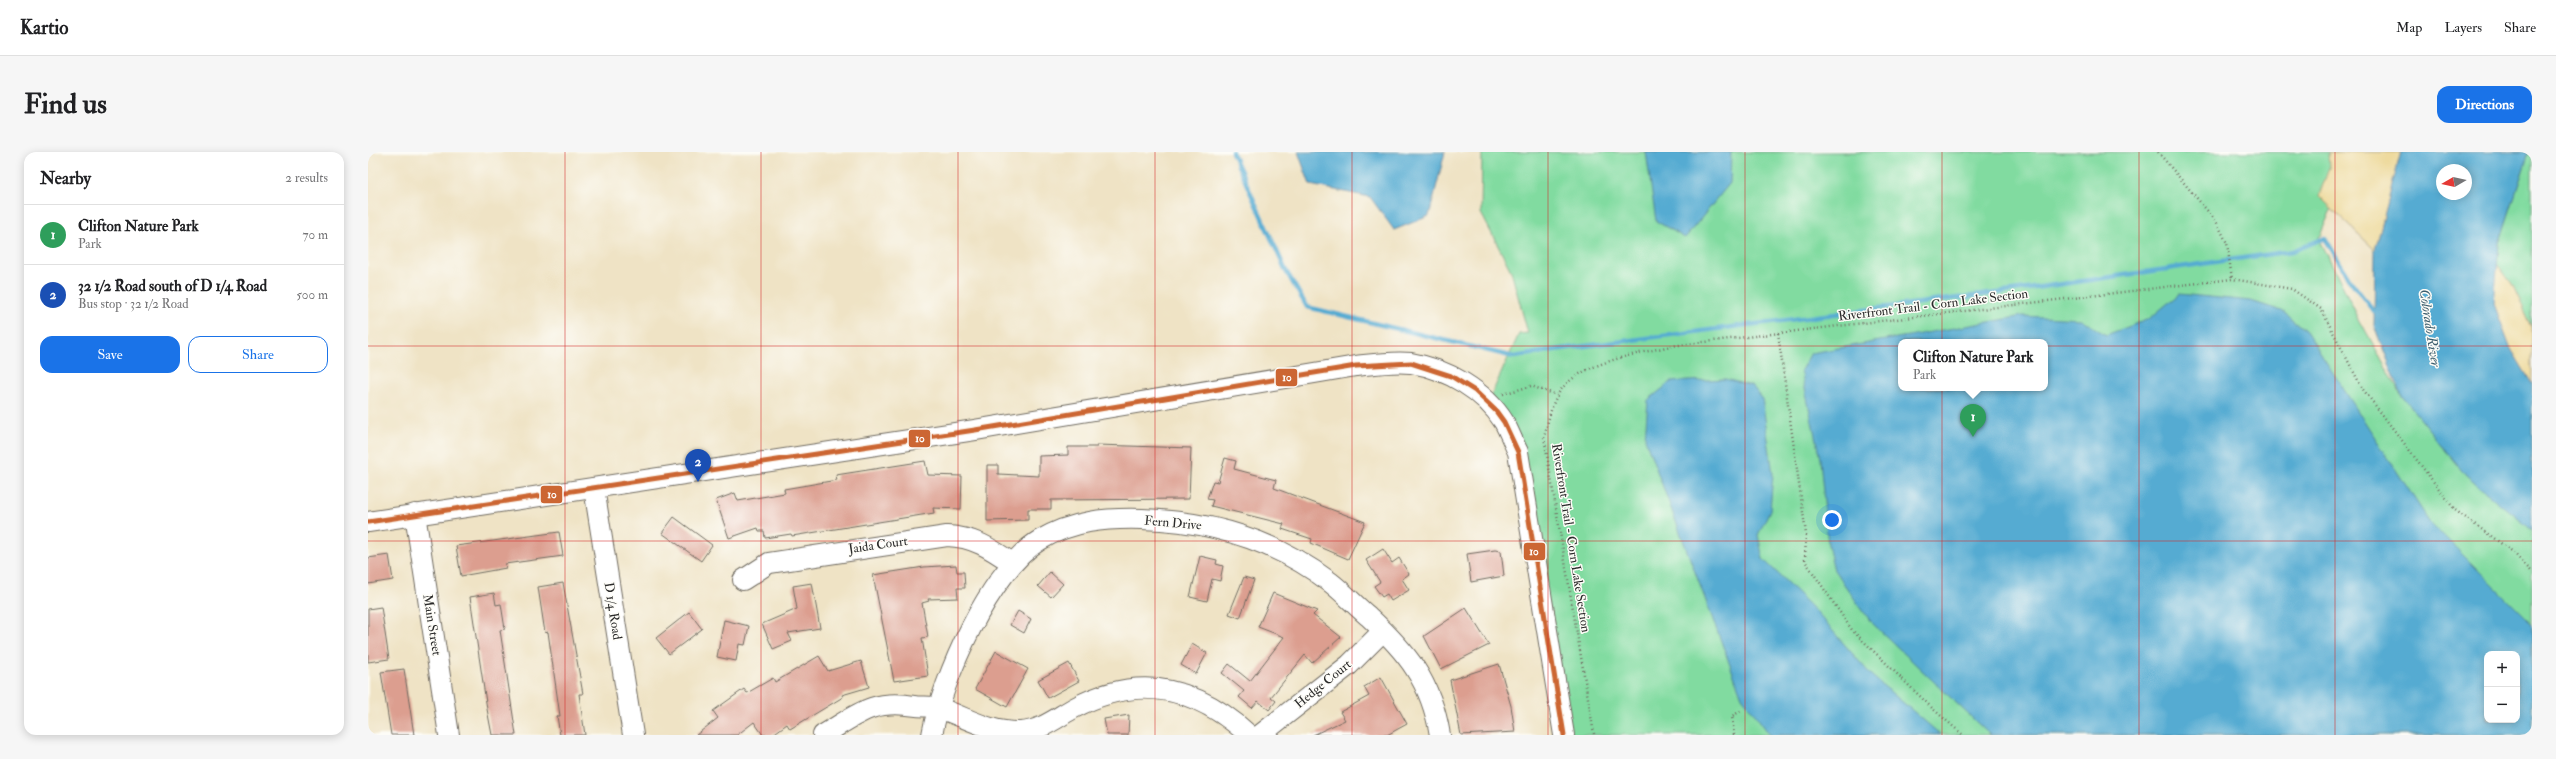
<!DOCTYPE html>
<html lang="en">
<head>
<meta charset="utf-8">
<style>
  body { margin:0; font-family:"IM FELL Double Pica",serif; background:#f6f6f6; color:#202124 }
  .controls { position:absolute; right:12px; bottom:12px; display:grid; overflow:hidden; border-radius:8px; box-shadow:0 2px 10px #0003 }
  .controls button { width:36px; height:36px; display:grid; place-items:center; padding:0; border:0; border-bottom:1px solid #e0e0e0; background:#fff; color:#202124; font:20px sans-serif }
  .compass { position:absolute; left:2068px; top:12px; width:36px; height:36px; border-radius:50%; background:#fff; box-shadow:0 2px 10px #0003; rotate:261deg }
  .you { position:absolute; left:1464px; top:368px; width:14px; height:14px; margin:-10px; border:3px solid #fff; border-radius:50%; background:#1a73e8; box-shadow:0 0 0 6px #1a73e833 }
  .badge { display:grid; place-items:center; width:26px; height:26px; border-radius:50%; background:#1a73e8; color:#fff; font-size:13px; font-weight:700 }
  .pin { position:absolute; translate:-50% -33px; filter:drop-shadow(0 1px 2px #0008) }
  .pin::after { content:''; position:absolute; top:21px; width:14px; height:12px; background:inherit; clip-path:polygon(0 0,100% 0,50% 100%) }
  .popup { position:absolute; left:1530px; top:187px; width:150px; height:52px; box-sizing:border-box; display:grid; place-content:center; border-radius:8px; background:#fff; filter:drop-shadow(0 1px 3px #0005); font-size:13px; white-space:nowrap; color:#757577 }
  .popup b { font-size:15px; color:#202124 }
  .popup::after { content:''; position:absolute; left:50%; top:100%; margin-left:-8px; border:8px solid transparent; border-top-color:#fff }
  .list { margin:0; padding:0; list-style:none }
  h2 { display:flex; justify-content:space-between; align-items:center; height:52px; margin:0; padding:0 16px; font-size:17px }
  h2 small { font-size:13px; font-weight:400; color:#757577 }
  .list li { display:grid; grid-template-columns:26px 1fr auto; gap:12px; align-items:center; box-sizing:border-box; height:60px; padding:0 16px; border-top:1px solid #e0e0e0 }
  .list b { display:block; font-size:15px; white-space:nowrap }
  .list p { margin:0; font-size:13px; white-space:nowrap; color:#757577 }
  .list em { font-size:13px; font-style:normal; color:#757577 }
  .actions { display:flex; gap:8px; padding:12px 16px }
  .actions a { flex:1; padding:9px 0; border:1px solid #1a73e8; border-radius:12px; text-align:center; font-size:14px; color:#1a73e8 }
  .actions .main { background:#1a73e8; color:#fff }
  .map { position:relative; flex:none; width:2164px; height:583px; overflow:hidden; border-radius:12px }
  header { display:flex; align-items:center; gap:24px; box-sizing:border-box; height:56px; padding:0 20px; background:#fff; border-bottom:1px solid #e0e0e0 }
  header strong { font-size:19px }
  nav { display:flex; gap:22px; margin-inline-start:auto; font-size:14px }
  .intro { display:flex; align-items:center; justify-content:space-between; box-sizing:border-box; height:96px; padding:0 24px }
  h1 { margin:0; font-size:28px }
  .button { padding:10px 18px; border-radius:12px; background:#1a73e8; color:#fff; font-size:14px; font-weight:700 }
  main { display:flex; gap:24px; padding:0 24px }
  aside { flex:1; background:#fff; border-radius:12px; box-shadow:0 2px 10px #0003 }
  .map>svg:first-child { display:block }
  .green { fill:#81dba0; stroke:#568366; fill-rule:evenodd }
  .sand { fill:#eeda9e; stroke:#8c8264 }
  .water { fill:#55abd2; stroke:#406b7e; fill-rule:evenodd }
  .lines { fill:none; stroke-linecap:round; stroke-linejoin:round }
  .stream { stroke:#55abd2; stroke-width:4.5 }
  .building { fill:#dc9e8f }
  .minor-casing { stroke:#706b61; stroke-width:22 }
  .path { stroke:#706b61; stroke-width:2.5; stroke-dasharray:1 3; stroke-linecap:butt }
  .minor { stroke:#fff; stroke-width:20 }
  .bus-1-casing { stroke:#fdfcf7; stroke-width:8 }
  .bus-1 { stroke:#c63; stroke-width:5 }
  .grid { fill:none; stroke:#d62828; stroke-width:1; stroke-opacity:0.55 }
  .labels { text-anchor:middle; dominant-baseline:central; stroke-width:3; stroke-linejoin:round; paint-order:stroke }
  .street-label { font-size:13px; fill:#2b2b2b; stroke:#fdfcf7 }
  .water-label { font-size:14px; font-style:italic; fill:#3c5e6e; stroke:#fdfcf7 }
  .line-badge { stroke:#fdfcf7; stroke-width:1.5 }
  .badge-label { font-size:11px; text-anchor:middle; font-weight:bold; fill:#fff }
</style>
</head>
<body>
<header>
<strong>Kartio</strong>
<nav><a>Map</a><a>Layers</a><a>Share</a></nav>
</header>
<div class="intro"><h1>Find us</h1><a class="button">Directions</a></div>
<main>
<aside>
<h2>Nearby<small>2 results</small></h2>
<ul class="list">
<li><span class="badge" style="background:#2e9e5b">1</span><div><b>Clifton Nature Park</b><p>Park</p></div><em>70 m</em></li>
<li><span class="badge" style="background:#1a4fb4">2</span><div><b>32 1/2 Road south of D 1/4 Road</b><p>Bus stop · 32 1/2 Road</p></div><em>500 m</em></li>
</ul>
<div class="actions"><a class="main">Save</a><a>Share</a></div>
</aside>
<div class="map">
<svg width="2164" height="583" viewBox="0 0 2164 583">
  <rect width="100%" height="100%" fill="#fdfcf7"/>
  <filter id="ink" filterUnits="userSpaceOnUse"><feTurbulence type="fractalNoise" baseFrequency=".025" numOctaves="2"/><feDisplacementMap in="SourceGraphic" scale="8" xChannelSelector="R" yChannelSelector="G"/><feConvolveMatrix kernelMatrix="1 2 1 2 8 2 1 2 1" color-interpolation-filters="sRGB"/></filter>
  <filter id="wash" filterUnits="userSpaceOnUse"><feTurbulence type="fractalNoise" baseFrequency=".012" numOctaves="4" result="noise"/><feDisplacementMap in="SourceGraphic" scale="16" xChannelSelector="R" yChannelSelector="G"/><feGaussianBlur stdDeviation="0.9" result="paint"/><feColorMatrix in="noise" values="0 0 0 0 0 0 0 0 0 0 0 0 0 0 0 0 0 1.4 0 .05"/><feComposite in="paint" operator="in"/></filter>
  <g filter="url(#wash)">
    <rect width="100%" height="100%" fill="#efe3c5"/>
    <g class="green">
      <path d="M 1114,0 L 1971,0 L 1973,34 L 1951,86 L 1991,167 L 2034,244 L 2164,378 L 2164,583 L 1196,583 L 1155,327 L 1120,250 L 1151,182 L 1160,181 L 1143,119 L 1113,61 ZM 1533,190 L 1677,190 L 1677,236 L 1533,236 ZM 2119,502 L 2149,502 L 2149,568 L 2119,568 Z"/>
      <polygon points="2161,0 2164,0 2164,175 2144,132 2129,112 2131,92"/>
    </g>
    <g class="sand">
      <polygon points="1960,0 2033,0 2007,98 1951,44 1961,16"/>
      <polygon points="2129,112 2144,132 2164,175 2164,232 2143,197 2126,152"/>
    </g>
    <g class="water">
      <polygon points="930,0 1077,0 1061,64 1026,78 1002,45 942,33"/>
      <polygon points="1278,0 1363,0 1362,31 1317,86 1288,69"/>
      <path d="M 2033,0 L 2161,0 L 2131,92 L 2126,152 L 2143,197 L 2164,232 L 2164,378 L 2098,324 L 2034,244 L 2006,174 L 2007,98 ZM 2074,18 L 2098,18 L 2098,42 L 2074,42 Z"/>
      <path d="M 1811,142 L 1883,149 L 1914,159 L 1938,179 L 2061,369 L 2164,472 L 2164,583 L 1622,583 L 1503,470 L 1466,418 L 1460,393 L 1452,307 L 1433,218 L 1443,201 L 1655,164 L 1713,167 L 1738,183 L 1781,167 ZM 1533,190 L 1677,190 L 1677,236 L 1533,236 ZM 2119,502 L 2149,502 L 2149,568 L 2119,568 Z"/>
      <polygon points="1357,227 1384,234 1394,246 1405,322 1402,358 1390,383 1395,407 1442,453 1504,524 1573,583 1402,583 1374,545 1277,287 1280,248 1303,230"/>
    </g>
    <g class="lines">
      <polyline class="stream" points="864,0 918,119 939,155 1146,205 1186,198 1645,139 1924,99 1957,86 1982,128 2006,160"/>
    </g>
    <g id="blocks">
      <g class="building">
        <polygon points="729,293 823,296 821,347 683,348 683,357 660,357 660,368 619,369 619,313 630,313 630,322 671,324 671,304 700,303 700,295 729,295"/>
        <polygon points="857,306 868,309 866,317 908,328 906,336 997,370 980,407 943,391 944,387 914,377 916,372 843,354 845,348 839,347 845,329 850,330"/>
        <polygon points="557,309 560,323 594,324 593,357 565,356 566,361 424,384 423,382 397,386 396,379 391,379 390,376 361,386 348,348 367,341 370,349 417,341 416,337 469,328 468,323"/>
        <polygon points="306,365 344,393 333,409 294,381"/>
        <polygon points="191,380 195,404 137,412 138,416 93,424 88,394"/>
        <polygon points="1015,397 1024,411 1031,406 1041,422 1034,427 1041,438 1023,449 1019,442 1014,445 1006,434 1012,430 998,408"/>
        <polygon points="1127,398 1133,399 1136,424 1103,430 1099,402"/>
        <polygon points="21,403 25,428 0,432 0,406"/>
        <polygon points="832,404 849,408 848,412 855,414 852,429 844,427 839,449 822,445"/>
        <polygon points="588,413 589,420 596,420 597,436 589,436 590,446 560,447 561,449 554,451 560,485 554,486 560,524 526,529 505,423 556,415"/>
        <polygon points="682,420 695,432 683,445 670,434"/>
        <polygon points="876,425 886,428 872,466 861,462"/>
        <polygon points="195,431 215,542 211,542 217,583 192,583 189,564 192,564 180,480 177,481 170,435"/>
        <polygon points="444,431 452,476 420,481 424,489 405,497 394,472 429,457 425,434"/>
        <polygon points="126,441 128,453 133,452 137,477 132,478 148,583 124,583 119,557 102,445"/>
        <polygon points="905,441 949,459 945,463 973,485 944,511 937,503 903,545 908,549 901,558 890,549 884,556 871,545 876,539 854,521 861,512 882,529 916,485 890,475"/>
        <polygon points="13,455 21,507 0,510 0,457"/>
        <polygon points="1098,456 1121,493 1073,517 1056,484"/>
        <polygon points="650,459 663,467 656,481 642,473"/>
        <polygon points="321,460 334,477 301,502 288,486"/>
        <polygon points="356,468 381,474 377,493 371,492 368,509 349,505"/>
        <polygon points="824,492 839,501 828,522 813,513"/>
        <polygon points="628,499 660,517 639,555 607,537"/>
        <polygon points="451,504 460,519 493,509 501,535 474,543 475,545 422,577 419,572 404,583 395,583 386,570 369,583 328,583 350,566 345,559 376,537 379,541 405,526 407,530"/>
        <polygon points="701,511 711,529 680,546 670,528"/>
        <polygon points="1131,512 1143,554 1147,580 1093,583 1082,528"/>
        <polygon points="36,517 46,583 23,583 13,520"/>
        <polygon points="1013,525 1039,572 1019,583 945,583 977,568 972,560 1001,544 996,535"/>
        <polygon points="761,563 760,583 739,583 736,567"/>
      </g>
    </g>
  </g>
  <g filter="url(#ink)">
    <use href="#blocks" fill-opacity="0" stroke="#706b61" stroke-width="1"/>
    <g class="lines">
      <defs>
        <g id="minor">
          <polyline points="226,336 265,583"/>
          <polyline points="47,362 81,583"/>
          <path d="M 0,370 L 607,278 L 988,214 C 1006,212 1025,209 1043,211 C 1079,217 1116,238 1136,270 C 1141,279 1145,290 1150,300 L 1196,583"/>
          <path d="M 375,428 L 401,411 L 579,384 C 606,385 622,396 644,411"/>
          <path d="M 455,583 C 490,562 504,547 547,554 C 554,555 564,554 571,556 C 598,565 622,581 652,580 C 673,579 688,566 706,556 C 771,521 829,535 881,583"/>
          <path d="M 564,583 C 574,527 622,418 672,388 C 704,369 737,366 774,367 C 842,369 907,388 962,430 C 975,440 987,453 1000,464 C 1039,500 1063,529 1072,583"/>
          <polyline points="892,583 981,513 1015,479"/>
        </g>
      </defs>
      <use href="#minor" class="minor-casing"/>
      <g class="path">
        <polyline points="1790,0 1848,69 1859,91 1864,127"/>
        <polyline points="1410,181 1438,382 1437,409 1484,478 1564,556 1595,583"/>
        <polyline points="1135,242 1163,234 1189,243"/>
        <path d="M 1226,582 L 1176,285 C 1180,272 1182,256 1189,244 C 1206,211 1270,202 1303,194 L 1864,127 L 1924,137 L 1953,157 L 1994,236 L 2087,358 L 2145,400 L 2164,420"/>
        <polyline points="1366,583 1364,564 1373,559"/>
      </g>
      <use href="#minor" class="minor"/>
      <defs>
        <polyline id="bus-1" points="0,370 607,278 988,214 1043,211 1083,224 1107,239 1128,259 1136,270 1150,300 1196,583"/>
      </defs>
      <use href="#bus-1" class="bus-1-casing"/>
      <use href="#bus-1" class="bus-1"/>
    </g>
  </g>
  <path class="grid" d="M 197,0 L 197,583M 393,0 L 393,583M 590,0 L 590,583M 787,0 L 787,583M 984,0 L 984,583M 1180,0 L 1180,583M 1377,0 L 1377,583M 1574,0 L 1574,583M 1771,0 L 1771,583M 1967,0 L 1967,583M 0,194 L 2164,194M 0,389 L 2164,389"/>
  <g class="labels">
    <g class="street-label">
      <text transform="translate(1565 153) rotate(-7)">Riverfront Trail - Corn Lake Section</text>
      <text transform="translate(805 371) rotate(5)">Fern Drive</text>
      <text transform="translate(1203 386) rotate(81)">Riverfront Trail - Corn Lake Section</text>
      <text transform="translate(510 393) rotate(-8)">Jaida Court</text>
      <text transform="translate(245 459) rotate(81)">D 1/4 Road</text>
      <text transform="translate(64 473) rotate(81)">Main Street</text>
      <text transform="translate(955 532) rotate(-39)">Hedge Court</text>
    </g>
    <g class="water-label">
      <text transform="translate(2062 176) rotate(81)">Colorado River</text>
    </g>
  </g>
  <g class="line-badge">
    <rect x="907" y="216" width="23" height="19" rx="4" fill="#c63"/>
    <rect x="540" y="277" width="23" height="19" rx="4" fill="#c63"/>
    <rect x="172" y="333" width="23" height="19" rx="4" fill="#c63"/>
    <rect x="1155" y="390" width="23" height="19" rx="4" fill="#c63"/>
  </g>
  <g class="badge-label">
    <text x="919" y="229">10</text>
    <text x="552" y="290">10</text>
    <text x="184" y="346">10</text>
    <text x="1166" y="403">10</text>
  </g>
</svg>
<div class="controls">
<button>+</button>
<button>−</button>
</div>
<svg class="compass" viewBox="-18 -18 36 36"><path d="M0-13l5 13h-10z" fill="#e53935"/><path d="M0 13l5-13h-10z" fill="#757577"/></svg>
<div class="you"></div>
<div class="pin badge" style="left:1605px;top:285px;background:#2e9e5b">1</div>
<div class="popup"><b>Clifton Nature Park</b>Park</div>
<div class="pin badge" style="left:330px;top:330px;background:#1a4fb4">2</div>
</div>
</main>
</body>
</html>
